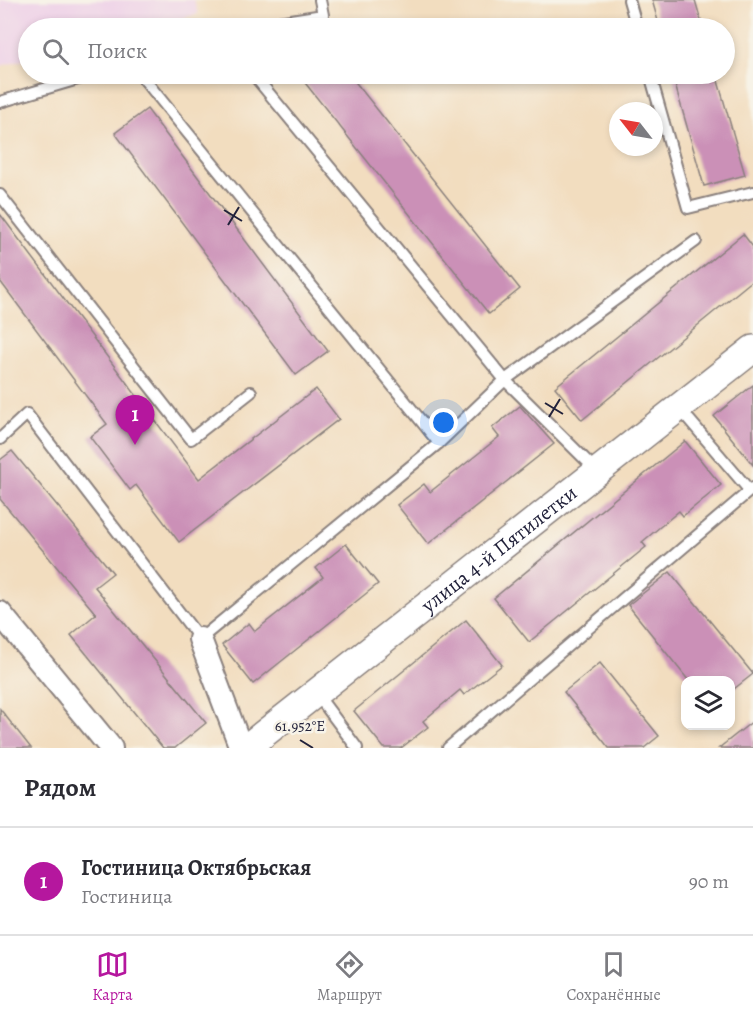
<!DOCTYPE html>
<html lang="ru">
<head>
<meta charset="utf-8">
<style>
  body { margin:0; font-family:Alegreya,serif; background:#f2f2f3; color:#2b2b33 }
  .controls { position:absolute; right:18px; bottom:18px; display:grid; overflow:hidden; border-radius:12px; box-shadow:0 3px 9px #0003 }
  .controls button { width:54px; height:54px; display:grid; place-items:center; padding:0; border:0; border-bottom:2px solid #e1e1e2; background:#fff; color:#2b2b33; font:30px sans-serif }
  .compass { position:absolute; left:609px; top:102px; width:54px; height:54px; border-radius:50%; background:#fff; box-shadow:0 3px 9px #0003; rotate:301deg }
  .you { position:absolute; left:444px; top:423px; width:21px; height:21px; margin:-15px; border:4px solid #fff; border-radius:50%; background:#1a73e8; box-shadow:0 0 0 9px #1a73e833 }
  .badge { display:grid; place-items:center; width:39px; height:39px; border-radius:50%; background:#b5179e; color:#fff; font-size:20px; font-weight:700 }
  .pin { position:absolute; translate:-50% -50px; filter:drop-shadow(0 2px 3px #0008) }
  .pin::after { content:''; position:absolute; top:32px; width:21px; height:18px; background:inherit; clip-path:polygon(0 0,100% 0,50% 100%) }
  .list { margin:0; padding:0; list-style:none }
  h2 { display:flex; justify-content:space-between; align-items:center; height:78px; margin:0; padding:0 24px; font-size:26px }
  h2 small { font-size:20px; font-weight:400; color:#7c7c81 }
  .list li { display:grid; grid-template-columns:39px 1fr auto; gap:18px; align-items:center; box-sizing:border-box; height:108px; padding:0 24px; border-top:2px solid #e1e1e2 }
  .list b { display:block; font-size:22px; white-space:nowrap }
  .list p { margin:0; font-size:20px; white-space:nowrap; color:#7c7c81 }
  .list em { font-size:20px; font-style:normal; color:#7c7c81 }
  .icon { flex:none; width:33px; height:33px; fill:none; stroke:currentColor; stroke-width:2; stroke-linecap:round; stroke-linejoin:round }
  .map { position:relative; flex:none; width:753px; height:748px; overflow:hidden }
  .search { position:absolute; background:#fff; box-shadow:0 3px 9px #0003; left:18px; right:18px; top:18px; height:66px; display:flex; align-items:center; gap:15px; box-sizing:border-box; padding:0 21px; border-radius:33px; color:#7c7c81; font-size:22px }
  .sheet { height:186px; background:#fff }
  nav { display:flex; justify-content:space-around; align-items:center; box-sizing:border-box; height:84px; border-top:2px solid #e1e1e2; background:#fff; font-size:16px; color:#7c7c81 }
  nav a { display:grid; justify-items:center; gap:3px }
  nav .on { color:#b5179e }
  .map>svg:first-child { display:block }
  .built { fill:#eed0e8 }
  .building { fill:#cb90b7 }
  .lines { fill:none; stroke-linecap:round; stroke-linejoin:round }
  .service-casing { stroke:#8a807d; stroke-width:14 }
  .minor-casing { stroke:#8a807d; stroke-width:26 }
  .tertiary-casing { stroke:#8a807d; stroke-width:30 }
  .service { stroke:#fff; stroke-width:10 }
  .minor { stroke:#fff; stroke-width:22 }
  .tertiary { stroke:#fff; stroke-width:27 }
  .ticks { fill:none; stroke:#22223b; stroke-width:2 }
  .labels { text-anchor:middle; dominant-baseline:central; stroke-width:5; stroke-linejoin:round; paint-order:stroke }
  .street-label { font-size:21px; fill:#22223b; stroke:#f7f3e8 }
  .ticks-label { font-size:15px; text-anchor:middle; fill:#22223b; stroke:#f7f3e8; stroke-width:5; stroke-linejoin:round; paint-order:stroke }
</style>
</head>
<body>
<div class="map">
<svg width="753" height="748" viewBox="0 0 753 748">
  <rect width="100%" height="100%" fill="#f7f3e8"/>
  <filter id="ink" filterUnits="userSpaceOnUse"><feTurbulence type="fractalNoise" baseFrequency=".0167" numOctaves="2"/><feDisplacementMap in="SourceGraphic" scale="12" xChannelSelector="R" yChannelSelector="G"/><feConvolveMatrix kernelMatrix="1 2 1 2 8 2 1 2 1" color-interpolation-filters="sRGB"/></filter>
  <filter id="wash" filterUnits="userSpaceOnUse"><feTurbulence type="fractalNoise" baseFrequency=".008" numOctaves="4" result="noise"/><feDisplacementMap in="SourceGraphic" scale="24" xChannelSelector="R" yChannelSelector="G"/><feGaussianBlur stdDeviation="1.35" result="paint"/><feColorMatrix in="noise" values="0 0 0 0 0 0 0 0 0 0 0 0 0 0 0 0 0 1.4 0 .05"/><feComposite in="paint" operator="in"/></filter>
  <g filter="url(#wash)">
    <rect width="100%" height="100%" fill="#f2ddbf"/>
    <polygon class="built" points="0,0 194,0 198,14 144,28 28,28 28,59 0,66"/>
    <g id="blocks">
      <g class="building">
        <polygon points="652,0 695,0 703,28 660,28"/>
        <polygon points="298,74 349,74 520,289 489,314"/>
        <polygon points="672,74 716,74 745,175 704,186"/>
        <polygon points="147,109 328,351 296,375 115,133"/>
        <polygon points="0,214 199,479 316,389 339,419 179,542 136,485 130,490 90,437 107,424 0,281"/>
        <polygon points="743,234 753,247 753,280 582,420 555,387"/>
        <polygon points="753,385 753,465 714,416"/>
        <polygon points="520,406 554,444 428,544 397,505 424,484 430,492 499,437 492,428"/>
        <polygon points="685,441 721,485 683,516 679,511 642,542 646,547 529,642 494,598"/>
        <polygon points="12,451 113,573 95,587 206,723 175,748 163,748 71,635 96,614 0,499 0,460"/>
        <polygon points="346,544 378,584 253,684 222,645 249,623 255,631 323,577 316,568"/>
        <polygon points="670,572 753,674 730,692 730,681 689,681 628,605"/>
        <polygon points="466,620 502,665 464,695 460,690 423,721 428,727 401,748 384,748 354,711"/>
        <polygon points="600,663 659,736 644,748 609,748 564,692"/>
        <polygon points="0,709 31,748 0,748"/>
        <polygon points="753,721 753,748 719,748"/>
      </g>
    </g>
  </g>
  <g filter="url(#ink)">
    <use href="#blocks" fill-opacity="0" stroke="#8a807d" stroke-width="1.5"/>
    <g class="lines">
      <defs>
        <g id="service">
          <polyline points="629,0 637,28"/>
          <polyline points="239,28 323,15 320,0"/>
          <polyline points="140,74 439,443"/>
          <polyline points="253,74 505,380 597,471"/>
          <polyline points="650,74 688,208 753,192"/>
          <polyline points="0,102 95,74"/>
          <polyline points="0,195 191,439 251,392"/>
          <polyline points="680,409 750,491"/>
          <polyline points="0,439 27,414 200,639 439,443 505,380 696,241"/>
          <polyline points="316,693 357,748"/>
          <polyline points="448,748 753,488"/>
        </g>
        <g id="minor">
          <polyline points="0,613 111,748"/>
          <polyline points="200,639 241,748"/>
        </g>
        <g id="tertiary">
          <path id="s1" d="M 246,748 L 753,349"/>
        </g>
      </defs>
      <use href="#service" class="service-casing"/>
      <use href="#minor" class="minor-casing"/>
      <use href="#tertiary" class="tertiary-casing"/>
      <use href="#service" class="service"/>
      <use href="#minor" class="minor"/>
      <use href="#tertiary" class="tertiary"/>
    </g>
  </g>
  <path class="ticks" d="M 224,210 L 242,221M 228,225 L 239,207M 545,403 L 563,414M 549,417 L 560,399M 300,740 L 313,748"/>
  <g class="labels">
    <g class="street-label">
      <text stroke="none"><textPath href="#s1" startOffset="322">улица 4-й Пятилетки</textPath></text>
    </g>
  </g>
  <g class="ticks-label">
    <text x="300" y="731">61.952°E</text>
  </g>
</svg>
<div class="controls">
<button><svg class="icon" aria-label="layers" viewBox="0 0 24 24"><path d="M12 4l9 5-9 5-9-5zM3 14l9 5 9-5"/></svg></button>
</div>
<svg class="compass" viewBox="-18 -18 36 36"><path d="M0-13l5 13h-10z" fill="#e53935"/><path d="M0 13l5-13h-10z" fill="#7c7c81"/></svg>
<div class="you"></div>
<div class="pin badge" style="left:135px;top:445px">1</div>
<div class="search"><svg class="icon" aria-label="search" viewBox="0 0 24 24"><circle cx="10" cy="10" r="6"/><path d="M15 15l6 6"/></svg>Поиск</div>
</div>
<section class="sheet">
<h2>Рядом<small></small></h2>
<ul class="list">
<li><span class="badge">1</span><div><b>Гостиница Октябрьская</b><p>Гостиница</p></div><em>90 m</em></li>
</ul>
</section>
<nav>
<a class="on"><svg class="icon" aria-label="map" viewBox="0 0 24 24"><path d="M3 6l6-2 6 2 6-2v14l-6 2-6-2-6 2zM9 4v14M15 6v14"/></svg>Карта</a>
<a><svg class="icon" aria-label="directions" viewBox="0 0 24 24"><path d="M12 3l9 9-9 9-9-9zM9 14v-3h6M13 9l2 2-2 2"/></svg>Маршрут</a>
<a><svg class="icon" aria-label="saved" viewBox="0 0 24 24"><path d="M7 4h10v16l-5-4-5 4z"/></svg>Сохранённые</a>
</nav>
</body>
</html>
